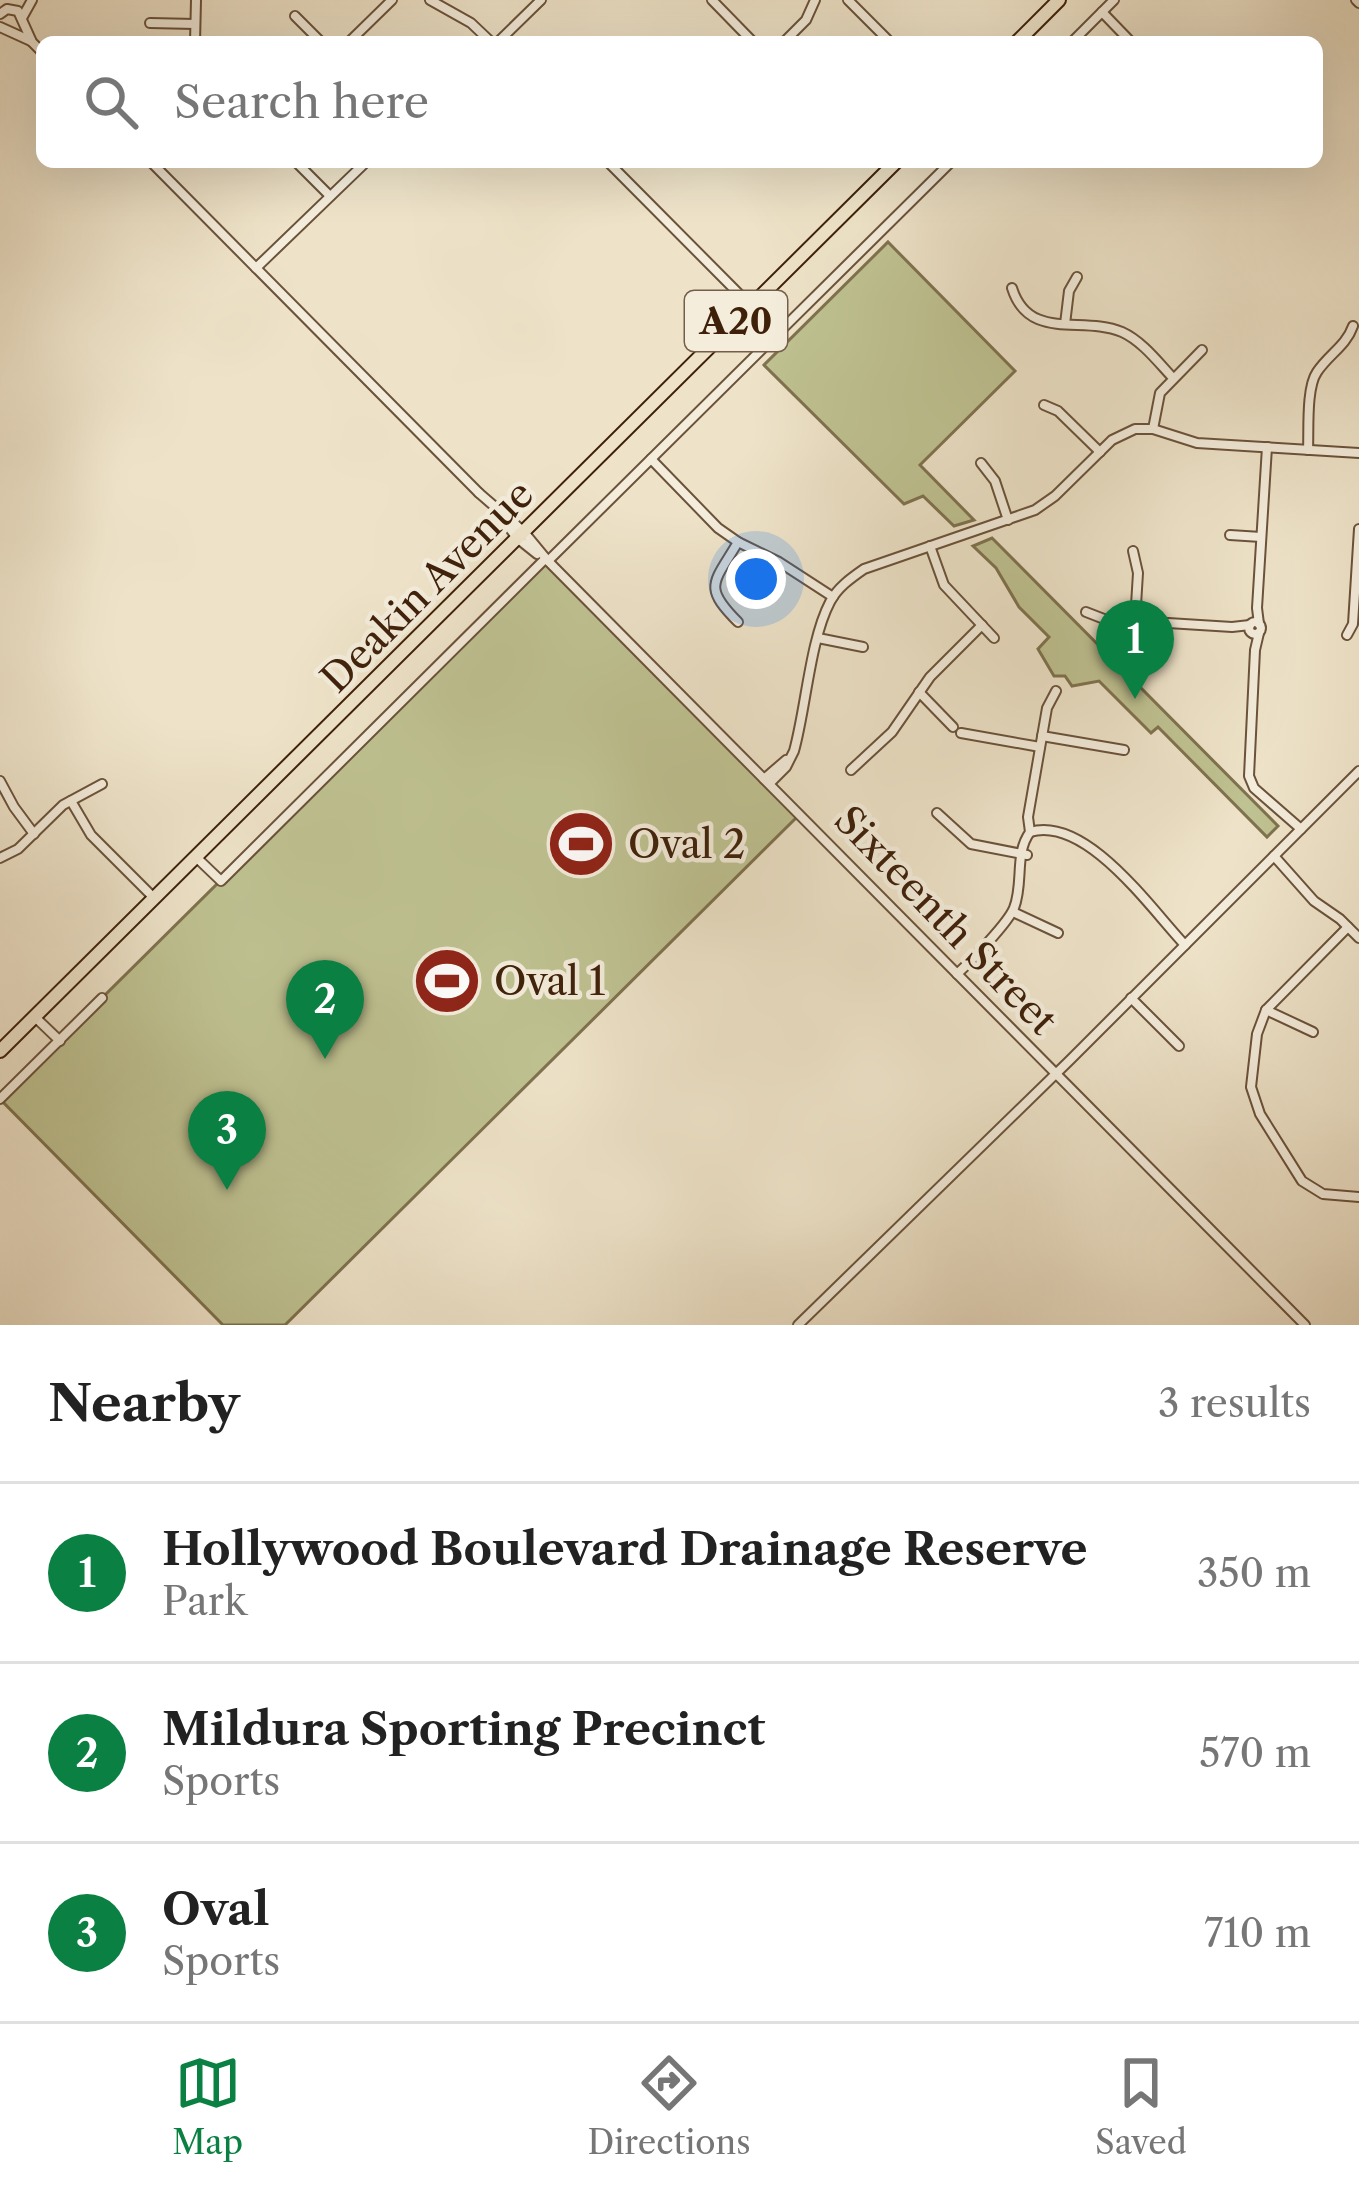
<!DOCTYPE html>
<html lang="en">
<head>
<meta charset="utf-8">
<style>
  body { margin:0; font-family:"Libre Caslon Text",serif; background:#f2f2f2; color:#222 }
  .you { position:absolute; left:756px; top:579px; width:42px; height:42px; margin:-30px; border:9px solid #fff; border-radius:50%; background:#1a73e8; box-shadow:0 0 0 18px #1a73e833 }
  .badge { display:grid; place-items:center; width:78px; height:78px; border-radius:50%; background:#0b8043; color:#fff; font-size:39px; font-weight:700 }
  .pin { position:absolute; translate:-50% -99px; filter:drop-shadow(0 3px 6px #0008) }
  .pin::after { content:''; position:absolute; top:63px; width:42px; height:36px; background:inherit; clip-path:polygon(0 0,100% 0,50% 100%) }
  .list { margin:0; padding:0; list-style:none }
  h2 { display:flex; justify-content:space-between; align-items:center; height:156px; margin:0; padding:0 48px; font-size:51px }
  h2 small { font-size:39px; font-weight:400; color:#767676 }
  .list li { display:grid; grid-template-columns:78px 1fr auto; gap:36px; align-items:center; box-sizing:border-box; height:180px; padding:0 48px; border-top:3px solid #e0e0e0 }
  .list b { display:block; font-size:45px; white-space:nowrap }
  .list p { margin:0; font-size:39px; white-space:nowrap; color:#767676 }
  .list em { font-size:39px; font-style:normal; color:#767676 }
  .icon { flex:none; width:66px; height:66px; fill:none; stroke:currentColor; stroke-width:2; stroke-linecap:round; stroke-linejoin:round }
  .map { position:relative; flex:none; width:1359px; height:1325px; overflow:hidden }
  .search { position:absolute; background:#fff; box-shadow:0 12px 48px #0002; left:36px; right:36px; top:36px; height:132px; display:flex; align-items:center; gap:30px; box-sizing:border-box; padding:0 42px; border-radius:18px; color:#767676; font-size:45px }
  .sheet { height:696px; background:#fff }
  nav { display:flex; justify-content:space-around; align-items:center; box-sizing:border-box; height:168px; border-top:3px solid #e0e0e0; background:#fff; font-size:33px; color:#767676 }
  nav a { display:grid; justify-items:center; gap:6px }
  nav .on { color:#0b8043 }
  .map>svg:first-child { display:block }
  .green { fill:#bfc292; stroke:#7f724e; stroke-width:3 }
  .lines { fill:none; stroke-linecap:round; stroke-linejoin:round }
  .minor-casing { stroke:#6b523a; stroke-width:12 }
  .highway-casing { stroke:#3f210a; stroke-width:16 }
  .minor { stroke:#f4eddc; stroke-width:8 }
  .highway { stroke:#eee3c9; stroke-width:12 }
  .labels { text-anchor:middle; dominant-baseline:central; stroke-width:9; stroke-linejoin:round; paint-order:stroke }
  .shield { fill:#f4eddc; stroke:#755e49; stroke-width:3 }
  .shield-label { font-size:36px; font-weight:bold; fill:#3f210a }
  .street-label { font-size:39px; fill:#3f210a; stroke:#f4eddc }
  .poi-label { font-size:39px; fill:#3f210a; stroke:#f4eddc; text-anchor:start }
</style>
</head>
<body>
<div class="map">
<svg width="1359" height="1325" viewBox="0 0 1359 1325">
  <rect width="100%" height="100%" fill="#eee3c9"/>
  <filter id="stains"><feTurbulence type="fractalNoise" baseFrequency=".00167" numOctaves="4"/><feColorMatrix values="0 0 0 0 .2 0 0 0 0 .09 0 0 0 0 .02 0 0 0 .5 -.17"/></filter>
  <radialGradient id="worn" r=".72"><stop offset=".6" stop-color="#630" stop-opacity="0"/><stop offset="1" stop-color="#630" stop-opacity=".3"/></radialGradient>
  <g class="green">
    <polygon points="888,242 1015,371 920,465 974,520 954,526 923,496 904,504 764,365"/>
    <polygon points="992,538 1278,826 1267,837 1158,727 1151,733 1099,681 1072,686 1065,676 1054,676 1038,649 1049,637 1019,607 996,568 973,546"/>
    <polygon points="545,559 800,814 285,1325 223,1325 0,1099"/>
  </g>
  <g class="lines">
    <defs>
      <g id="minor">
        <polyline points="430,0 471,23 491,42"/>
        <polyline points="712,0 753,42"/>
        <polyline points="848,0 890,42"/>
        <polyline points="1356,0 1359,3"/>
        <polyline points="1102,12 1131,42"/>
        <polyline points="0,14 7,9 18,11 32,42 42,52"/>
        <polyline points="295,16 321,42"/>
        <polyline points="22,18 32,0"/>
        <polyline points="150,23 195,24"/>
        <polyline points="0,27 31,41"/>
        <polyline points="195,42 196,0"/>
        <polyline points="349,42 392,0"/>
        <polyline points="498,42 541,0"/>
        <polyline points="784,42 806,20 815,0"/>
        <polyline points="1072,42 1114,0"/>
        <polyline points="151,162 479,493"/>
        <polyline points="296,162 330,196"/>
        <polyline points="608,162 750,305"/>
        <polyline points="256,268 366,162"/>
        <path d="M 1012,288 C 1029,342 1082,315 1122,332 C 1142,341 1158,362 1173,378"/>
        <polyline points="1065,324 1069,291 1077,277"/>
        <polyline points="1044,405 1058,411 1100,452"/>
        <polyline points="1153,429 1160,393 1202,350"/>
        <path d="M 1308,450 C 1309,430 1306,388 1317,372 C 1329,354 1346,346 1353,326"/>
        <polyline points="651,459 718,528 738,542 779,562 833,597"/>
        <polyline points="981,463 995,481 1008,520"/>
        <polyline points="479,493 524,532 548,561 1305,1325"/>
        <polyline points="502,518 517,538 537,554"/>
        <polyline points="1230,535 1261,537"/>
        <path d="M 738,542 C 714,583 702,586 738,622"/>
        <polyline points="930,546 944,585 994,638"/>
        <polyline points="1133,551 1138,573 1135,621"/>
        <polyline points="548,561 951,162"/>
        <polyline points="1086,612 1104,619 1232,627 1250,625"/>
        <circle cx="1255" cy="628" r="6"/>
        <polyline points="1259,624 1257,608 1267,447"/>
        <polyline points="1259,633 1255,650 1249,776 1254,788 1301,829"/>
        <polyline points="1347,635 1353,624 1359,529"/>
        <polyline points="818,638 863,647"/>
        <polyline points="919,692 953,727"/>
        <polyline points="961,733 1040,747"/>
        <polyline points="1042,736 1124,750"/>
        <polyline points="851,770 892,732 930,677 982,625"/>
        <polyline points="764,779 786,760"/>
        <polyline points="0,781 14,807 34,834"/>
        <path d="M 770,783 L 786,767 L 794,751 C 806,708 810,640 830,602 C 837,588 851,578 864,569 L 1035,510 L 1055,496 L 1112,440 L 1135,429 L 1153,429 L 1197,443 L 1359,453"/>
        <polyline points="71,801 91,835 153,897"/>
        <polyline points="937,813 971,844 1027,855"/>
        <path d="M 1030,832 C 1086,815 1151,909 1185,945"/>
        <polyline points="1274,856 1314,901 1340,919 1359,938"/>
        <polyline points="0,858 18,849 63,805 102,784"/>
        <polyline points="197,858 221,881 545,559"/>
        <polyline points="1013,912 1058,933"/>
        <polyline points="1348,927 1266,1010 1257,1034 1251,1087 1260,1114 1302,1181 1323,1194 1359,1197"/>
        <path d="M 957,974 C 971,961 1008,923 1014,908 C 1024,883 1014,854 1030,832 L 1028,817 L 1047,708 L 1056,691"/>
        <polyline points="1131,998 1179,1046"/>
        <polyline points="1266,1010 1313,1032"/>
        <polyline points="35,1017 60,1041"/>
        <polyline points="0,1099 102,998"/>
        <polyline points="798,1325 1070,1060 1359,771"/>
      </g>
      <g id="highway">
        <polyline points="1017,42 1059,0"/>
        <polyline points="0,1051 896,162"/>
      </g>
    </defs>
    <use href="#minor" class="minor-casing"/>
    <use href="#highway" class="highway-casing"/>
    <use href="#minor" class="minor"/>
    <use href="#highway" class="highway"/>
  </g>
  <defs>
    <symbol id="stadium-disc" viewBox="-11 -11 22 22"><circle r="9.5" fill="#8f2418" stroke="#f4eddc"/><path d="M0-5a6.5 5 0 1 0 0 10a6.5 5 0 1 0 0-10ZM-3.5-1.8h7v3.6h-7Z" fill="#fff"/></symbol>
  </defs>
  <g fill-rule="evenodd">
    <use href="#stadium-disc" x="543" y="806" width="76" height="76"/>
    <use href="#stadium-disc" x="409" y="943" width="76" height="76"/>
  </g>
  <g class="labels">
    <rect class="shield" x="685" y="291" width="102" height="60" rx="9"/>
    <g class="shield-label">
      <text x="736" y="321">A20</text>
    </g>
    <g class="street-label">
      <text transform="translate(427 586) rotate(-45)">Deakin Avenue</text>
      <text transform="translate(946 920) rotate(46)">Sixteenth Street</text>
    </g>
    <g class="poi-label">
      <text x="628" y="844">Oval 2</text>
      <text x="494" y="981">Oval 1</text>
    </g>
  </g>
  <rect width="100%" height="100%" filter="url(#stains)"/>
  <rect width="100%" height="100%" fill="url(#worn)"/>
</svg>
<div class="you"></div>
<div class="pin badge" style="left:1135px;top:699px">1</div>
<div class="pin badge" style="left:325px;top:1059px">2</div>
<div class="pin badge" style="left:227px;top:1190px">3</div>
<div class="search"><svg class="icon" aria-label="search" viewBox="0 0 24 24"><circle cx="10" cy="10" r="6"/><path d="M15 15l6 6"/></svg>Search here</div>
</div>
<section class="sheet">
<h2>Nearby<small>3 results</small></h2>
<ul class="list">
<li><span class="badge">1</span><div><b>Hollywood Boulevard Drainage Reserve</b><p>Park</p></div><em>350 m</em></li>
<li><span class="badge">2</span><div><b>Mildura Sporting Precinct</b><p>Sports</p></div><em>570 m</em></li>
<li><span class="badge">3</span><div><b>Oval</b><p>Sports</p></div><em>710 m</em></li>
</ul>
</section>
<nav>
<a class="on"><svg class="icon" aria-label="map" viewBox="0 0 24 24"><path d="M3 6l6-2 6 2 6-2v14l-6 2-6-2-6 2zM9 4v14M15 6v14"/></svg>Map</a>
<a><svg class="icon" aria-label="directions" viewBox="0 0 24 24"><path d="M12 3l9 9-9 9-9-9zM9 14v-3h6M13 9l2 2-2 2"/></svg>Directions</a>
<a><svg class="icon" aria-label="saved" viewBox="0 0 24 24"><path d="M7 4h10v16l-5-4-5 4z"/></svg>Saved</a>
</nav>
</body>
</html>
